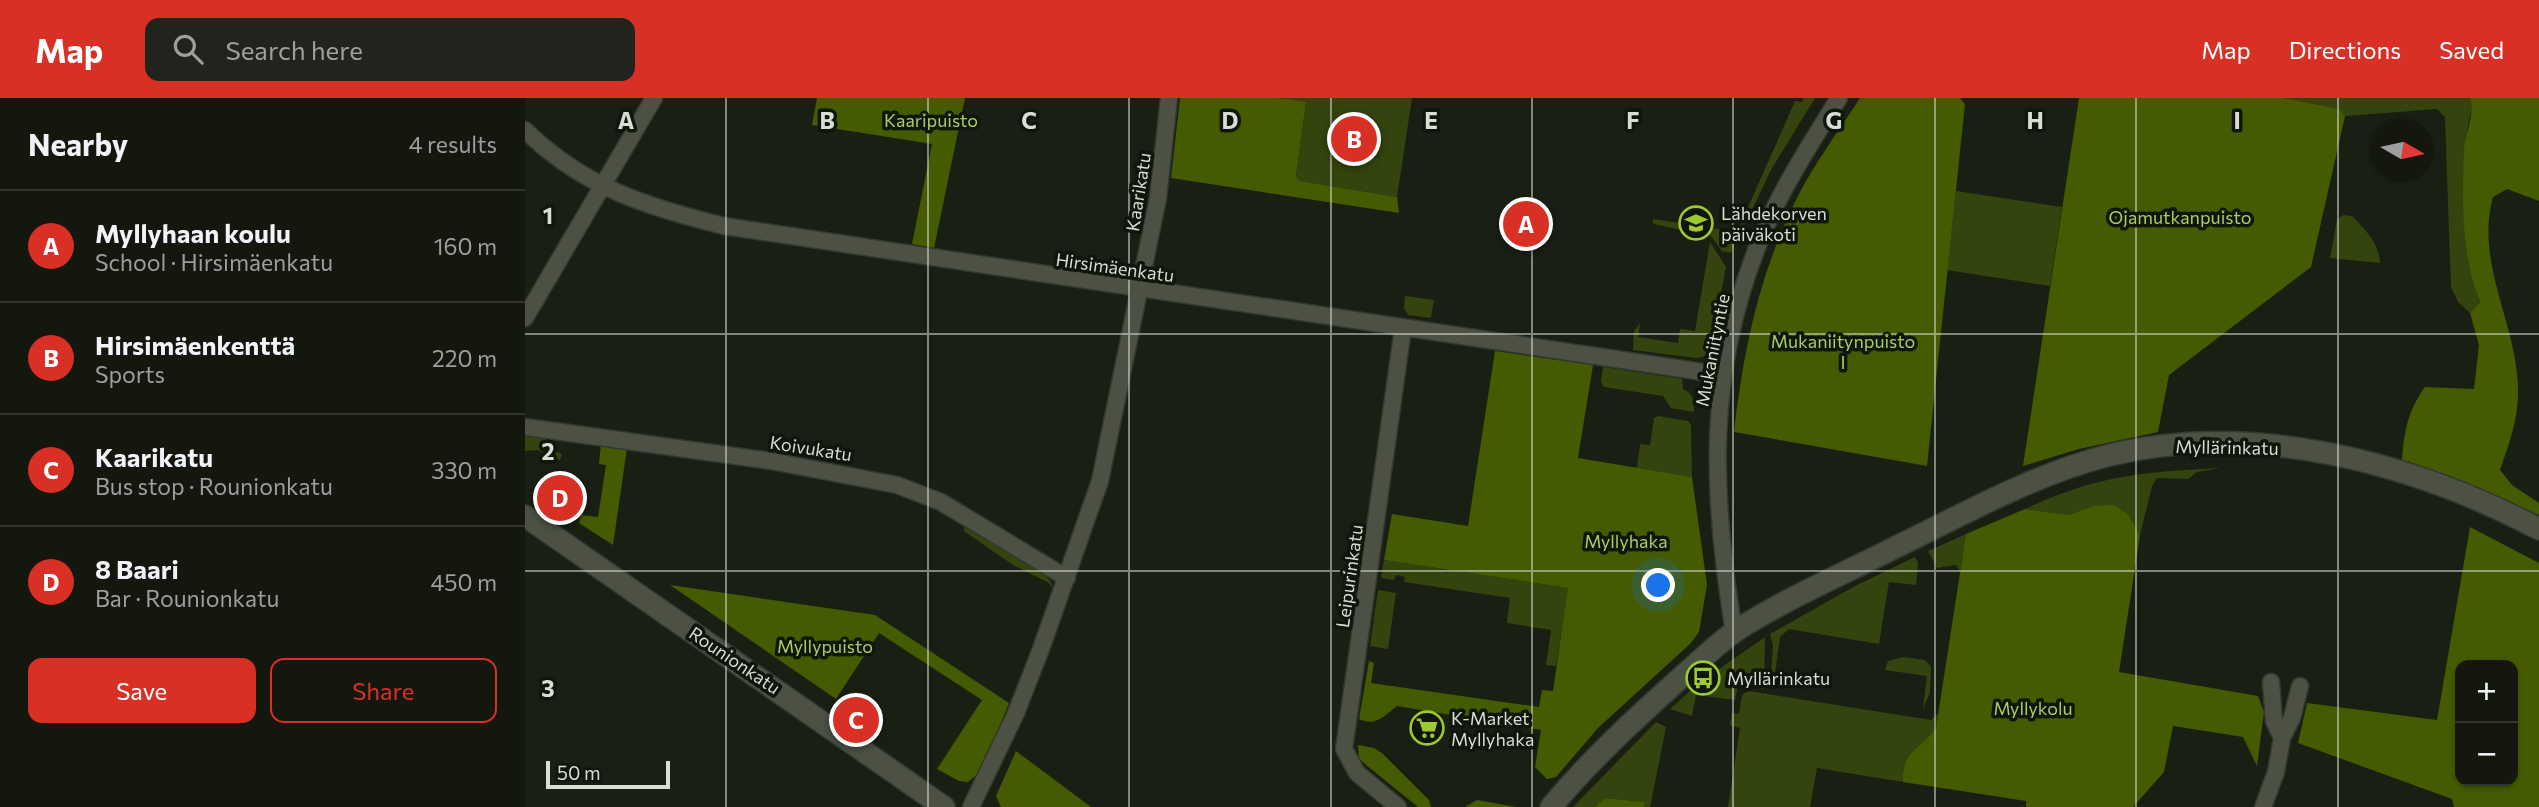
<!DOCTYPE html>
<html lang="en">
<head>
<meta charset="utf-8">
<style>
  body { margin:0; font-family:Commissioner,sans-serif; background:#21241c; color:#f1f3f6 }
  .controls { position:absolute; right:21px; bottom:21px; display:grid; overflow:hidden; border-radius:14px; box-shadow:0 2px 5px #0004 }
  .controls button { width:63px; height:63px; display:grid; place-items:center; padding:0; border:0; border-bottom:2px solid #33362e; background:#14170e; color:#f1f3f6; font:35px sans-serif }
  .compass { position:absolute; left:1846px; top:21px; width:63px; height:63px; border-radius:50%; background:#14170e; box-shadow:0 2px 5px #0004; rotate:99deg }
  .scale { position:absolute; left:21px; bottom:18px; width:124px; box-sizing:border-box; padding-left:7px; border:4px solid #d9ddd5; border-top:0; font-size:19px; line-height:24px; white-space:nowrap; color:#d9ddd5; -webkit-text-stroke:5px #11160a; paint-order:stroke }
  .you { position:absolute; left:1134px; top:488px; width:24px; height:24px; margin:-18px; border:5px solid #fff; border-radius:50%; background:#1a73e8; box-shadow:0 0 0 10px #1a73e833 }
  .badge { display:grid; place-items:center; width:46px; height:46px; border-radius:50%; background:#d93025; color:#fff; font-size:23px; font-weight:700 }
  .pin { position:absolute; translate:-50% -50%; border:4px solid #fff; box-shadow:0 2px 7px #0006 }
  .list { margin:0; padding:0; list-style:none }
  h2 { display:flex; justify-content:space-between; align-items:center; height:91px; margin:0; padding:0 28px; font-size:30px }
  h2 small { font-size:23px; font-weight:400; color:#9d9f9e }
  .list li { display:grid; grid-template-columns:46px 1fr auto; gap:21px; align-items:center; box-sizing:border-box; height:112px; padding:0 28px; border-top:2px solid #33362e }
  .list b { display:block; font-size:26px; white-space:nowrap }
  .list p { margin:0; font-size:23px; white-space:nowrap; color:#9d9f9e }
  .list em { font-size:23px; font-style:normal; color:#9d9f9e }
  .actions { display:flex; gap:14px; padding:21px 28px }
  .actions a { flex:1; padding:16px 0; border:2px solid #d93025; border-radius:14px; text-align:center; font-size:24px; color:#d93025 }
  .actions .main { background:#d93025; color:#fff }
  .icon { flex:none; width:38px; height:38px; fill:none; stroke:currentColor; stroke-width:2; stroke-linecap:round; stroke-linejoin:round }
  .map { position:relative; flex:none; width:2014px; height:709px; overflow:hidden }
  header { display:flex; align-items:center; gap:42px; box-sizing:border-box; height:98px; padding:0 35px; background:#d93025; color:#fff }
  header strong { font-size:33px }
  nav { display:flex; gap:38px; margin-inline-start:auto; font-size:24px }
  .search { width:490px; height:63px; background:#21241c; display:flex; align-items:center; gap:18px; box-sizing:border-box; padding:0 24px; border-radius:14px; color:#9d9f9e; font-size:26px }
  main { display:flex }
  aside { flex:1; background:#14170e }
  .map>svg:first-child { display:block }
  .green { fill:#33440e }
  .forest { fill:#445b02; fill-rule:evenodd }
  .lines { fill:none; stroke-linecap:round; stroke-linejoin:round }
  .minor-casing { stroke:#343830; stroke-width:19 }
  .tertiary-casing { stroke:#343830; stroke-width:24 }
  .secondary-casing { stroke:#343830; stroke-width:24 }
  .minor { stroke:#4c5144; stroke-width:16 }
  .tertiary { stroke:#4c5144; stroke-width:21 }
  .secondary { stroke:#4c5144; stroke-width:21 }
  .grid { fill:none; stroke:#d9ddd5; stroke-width:2; stroke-opacity:0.55 }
  .labels { text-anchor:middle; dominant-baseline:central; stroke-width:7; stroke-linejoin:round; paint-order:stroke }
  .park-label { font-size:18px; fill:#a9ce65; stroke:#11160a }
  .street-label { font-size:18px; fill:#d9ddd5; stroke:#11160a }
  .poi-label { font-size:18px; fill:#d9ddd5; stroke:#11160a; text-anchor:start }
  .grid-label { font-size:23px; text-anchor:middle; font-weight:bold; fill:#d9ddd5; stroke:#11160a; stroke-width:7; stroke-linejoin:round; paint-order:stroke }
</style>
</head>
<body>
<header>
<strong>Map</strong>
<div class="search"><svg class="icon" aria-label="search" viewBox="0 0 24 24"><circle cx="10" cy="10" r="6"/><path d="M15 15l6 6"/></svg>Search here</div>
<nav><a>Map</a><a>Directions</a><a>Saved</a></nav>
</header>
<main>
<aside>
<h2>Nearby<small>4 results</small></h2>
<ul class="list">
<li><span class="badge">A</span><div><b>Myllyhaan koulu</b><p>School · Hirsimäenkatu</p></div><em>160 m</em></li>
<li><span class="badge">B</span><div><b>Hirsimäenkenttä</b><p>Sports</p></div><em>220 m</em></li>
<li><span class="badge">C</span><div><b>Kaarikatu</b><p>Bus stop · Rounionkatu</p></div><em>330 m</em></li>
<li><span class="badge">D</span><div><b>8 Baari</b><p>Bar · Rounionkatu</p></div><em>450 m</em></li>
</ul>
<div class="actions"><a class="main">Save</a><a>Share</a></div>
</aside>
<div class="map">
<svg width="2014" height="709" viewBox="0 0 2014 709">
  <rect width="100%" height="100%" fill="#1a1f13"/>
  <g class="green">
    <polygon points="754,0 887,0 872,99 775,83 771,78 781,5"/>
    <polygon points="1279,0 1290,0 1246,72 1206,155 1197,153 1186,138 1128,126 1128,121 1212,134 1270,3 1277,4"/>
    <path d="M 1759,0 L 1945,0 C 1949,13 1942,24 1942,37 C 1941,88 1937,157 1955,204 L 1945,215 L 1933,204 L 1926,189 L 1920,19 L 1912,11 L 1820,18 L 1815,11 Z"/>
    <polygon points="1431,93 1537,109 1525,188 1422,172"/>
    <path d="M 1818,117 L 1827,118 C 1840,132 1854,144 1855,165 L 1805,160 L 1812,122 Z"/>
    <polygon points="1185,144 1201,169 1184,253 1178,259 1171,260 1108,252 1109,233 1115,225 1113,239 1153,245 1155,231 1170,233"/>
    <polygon points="880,198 909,202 906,220 883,217 879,210"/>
    <path d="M 1078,269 L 1157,281 L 1158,291 C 1169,296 1169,303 1169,314 L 1146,310 L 1138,298 L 1079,289 L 1076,284 Z"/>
    <polygon points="1133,318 1163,323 1166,327 1167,379 1112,370 1115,346 1125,347 1129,320"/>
    <polygon points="0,335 21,338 24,351 37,356 35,362 12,352 0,353"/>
    <path d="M 1696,370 L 1672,374 L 1663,381 L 1632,380 L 1627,388 L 1615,437 L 1603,416 L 1568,408 L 1543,417 L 1500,411 C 1573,377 1617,374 1696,370 Z"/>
    <polygon points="440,427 517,475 526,483 528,492 524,485 488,467 439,433"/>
    <polygon points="1441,436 1435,474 1431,467 1412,470 1403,453"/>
    <polygon points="1390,459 1393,465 1391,487 1364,484 1354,546 1264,531 1255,539 1248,589 1245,587 1248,548 1245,536 1330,488"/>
    <polygon points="859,462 1044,490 1031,568 1021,567 1026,532 982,525 985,500 879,484 880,479 871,477 869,482 856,480"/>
    <polygon points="853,492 871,495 863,551 845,548"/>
    <polygon points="1240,539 1239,591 1213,587 1210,602 1171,597 1167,618 1145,611 1174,585"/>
    <polygon points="1378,559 1400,562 1406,569 1405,594 1398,611 1402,578 1360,572 1363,563"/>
    <path d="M 1223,593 L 1406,622 L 1413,616 L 1411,631 C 1395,651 1376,652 1378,684 L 1292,670 L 1285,709 L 1203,709 L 1215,630 L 1205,627 L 1207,615 L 1214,616 L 1217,597 Z"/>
    <polygon points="1131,624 1141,629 1125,709 1119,709 1120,704 1080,700 1070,709 1048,709"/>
  </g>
  <g class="forest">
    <polygon points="292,0 440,0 409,150 387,146 407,46 287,27"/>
    <polygon points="655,0 754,0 781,4 771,78 775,83 872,99 874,115 646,80"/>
    <path d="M 1335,0 L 1435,0 L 1440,6 L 1402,368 L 1209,334 C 1218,254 1234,177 1270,104 C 1288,67 1313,34 1335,0 Z"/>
    <polygon points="1554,0 1759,0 1815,11 1820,18 1786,169 1644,277 1633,334 1554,351 1498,368"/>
    <path d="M 1945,0 L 2014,0 L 2014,103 L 1982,91 L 1968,99 C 1950,164 1991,224 1993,289 C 1994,319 1985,343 1975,372 L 1987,387 L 2014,405 L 2014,417 L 1948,388 L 1877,362 C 1879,334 1883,312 1900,289 L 1949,291 L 1954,247 L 1945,215 L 1955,204 C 1936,156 1937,105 1939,53 C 1940,36 1950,17 1945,0 Z"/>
    <path d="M 970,253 L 1068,267 L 1053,360 L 1167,379 L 1182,487 L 1174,534 L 1165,546 L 1073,630 L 1031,679 L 1022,681 L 1010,669 L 1016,632 L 872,608 C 859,618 851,629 834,621 L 844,563 L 849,565 L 846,585 L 1014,609 L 1017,592 L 1028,593 L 1043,490 L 859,462 L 867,416 L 943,428 Z"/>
    <polygon points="76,346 102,350 88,447 54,425 56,417 73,419 81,367 74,366"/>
    <path d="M 1588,407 L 1603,416 L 1615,437 L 1594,574 L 1733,598 L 1739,614 L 1732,668 L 1718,639 L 1648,628 L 1639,674 L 1608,709 L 1501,709 L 1501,703 L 1378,684 C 1376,652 1396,651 1411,630 L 1441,436 L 1500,411 L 1543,417 L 1568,408 Z"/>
    <path d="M 1945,429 L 2014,465 L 2014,709 L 1929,709 L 1927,701 L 1773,645 L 1782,605 L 1912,622 ZM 1935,567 L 1988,567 L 1988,683 L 1935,683 Z"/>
    <polygon points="145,487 350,517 484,605 456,673 443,684 434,683 412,671 457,602 354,535 311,601"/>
    <polygon points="833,647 849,650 858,656 904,702 906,709 893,709 841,667 834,660"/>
    <polygon points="491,653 566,709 476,709 471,698"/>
    <polygon points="1080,700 1120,704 1119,709 1070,709"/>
    <polygon points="952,702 991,709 940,709"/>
  </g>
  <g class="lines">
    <defs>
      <g id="minor">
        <path d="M 0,32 C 58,89 122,109 199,128 L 1198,277"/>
        <polyline points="0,220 129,0"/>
        <polyline points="0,329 246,363 372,387 416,404 542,480"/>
        <path d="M 1209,534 C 1186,395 1181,273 1236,140 C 1256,91 1286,45 1314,0"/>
        <polyline points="1746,584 1749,623 1757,640"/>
        <polyline points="446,709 491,615 516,551 575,383 633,100 644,0"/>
        <polyline points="873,709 832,675 819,651 878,230"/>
        <polyline points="1738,709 1751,674 1757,640 1767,620 1775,588"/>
      </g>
      <path id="tertiary" d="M 1026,709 C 1067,660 1113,618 1161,575 C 1177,561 1194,544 1212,532 C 1262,500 1318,476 1371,449 C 1439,416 1508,377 1581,358 C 1726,322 1885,363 2014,431"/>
      <polyline id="secondary" points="0,418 419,709"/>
    </defs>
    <use href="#minor" class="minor-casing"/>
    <use href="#tertiary" class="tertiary-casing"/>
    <use href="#secondary" class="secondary-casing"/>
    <use href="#minor" class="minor"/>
    <use href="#tertiary" class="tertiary"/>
    <use href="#secondary" class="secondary"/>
  </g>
  <path class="grid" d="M 201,0 L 201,709M 403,0 L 403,709M 604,0 L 604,709M 806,0 L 806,709M 1007,0 L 1007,709M 1208,0 L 1208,709M 1410,0 L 1410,709M 1611,0 L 1611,709M 1813,0 L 1813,709M 0,236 L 2014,236M 0,473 L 2014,473"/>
  <defs>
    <symbol id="school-ring" viewBox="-11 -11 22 22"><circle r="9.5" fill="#11160a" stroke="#9dca31" stroke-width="1.5"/><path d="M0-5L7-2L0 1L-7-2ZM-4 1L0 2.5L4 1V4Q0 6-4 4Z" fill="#9dca31"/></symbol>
    <symbol id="bus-ring" viewBox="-11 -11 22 22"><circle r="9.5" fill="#11160a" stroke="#9dca31" stroke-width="1.5"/><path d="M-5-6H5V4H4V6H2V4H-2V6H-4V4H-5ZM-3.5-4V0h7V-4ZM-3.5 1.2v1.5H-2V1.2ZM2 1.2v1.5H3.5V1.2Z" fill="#9dca31"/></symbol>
    <symbol id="supermarket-ring" viewBox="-11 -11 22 22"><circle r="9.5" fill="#11160a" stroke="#9dca31" stroke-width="1.5"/><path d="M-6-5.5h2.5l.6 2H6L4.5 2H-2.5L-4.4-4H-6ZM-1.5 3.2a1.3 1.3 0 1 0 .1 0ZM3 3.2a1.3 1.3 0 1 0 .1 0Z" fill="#9dca31"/></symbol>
  </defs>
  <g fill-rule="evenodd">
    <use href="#school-ring" x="1152" y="106" width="38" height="38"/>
    <use href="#bus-ring" x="1159" y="561" width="38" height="38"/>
    <use href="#supermarket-ring" x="883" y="611" width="38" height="38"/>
  </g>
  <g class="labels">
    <g class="park-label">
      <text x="406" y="22">Kaaripuisto</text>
      <text x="1655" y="119">Ojamutkanpuisto</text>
      <text x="1318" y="243">Mukaniitynpuisto<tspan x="1318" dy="21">I</tspan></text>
      <text x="1101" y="443">Myllyhaka</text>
      <text x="300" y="548">Myllypuisto</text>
      <text x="1508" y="610">Myllykolu</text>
    </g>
    <g class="street-label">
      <text transform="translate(613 94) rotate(-81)">Kaarikatu</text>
      <text transform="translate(590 169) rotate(8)">Hirsimäenkatu</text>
      <text transform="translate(1187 252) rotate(-79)">Mukaniityntie</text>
      <text transform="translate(1702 349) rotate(1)">Myllärinkatu</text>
      <text transform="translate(286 350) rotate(9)">Koivukatu</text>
      <text transform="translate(824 478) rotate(-82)">Leipurinkatu</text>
      <text transform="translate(210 562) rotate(34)">Rounionkatu</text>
    </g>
    <g class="poi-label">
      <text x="1196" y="115">Lähdekorven<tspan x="1196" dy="21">päiväkoti</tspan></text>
      <text x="1202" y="580">Myllärinkatu</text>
      <text x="926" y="620">K-Market<tspan x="926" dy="21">Myllyhaka</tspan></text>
    </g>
  </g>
  <g class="grid-label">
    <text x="101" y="31">A</text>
    <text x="302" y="31">B</text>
    <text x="504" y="31">C</text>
    <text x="705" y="31">D</text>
    <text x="906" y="31">E</text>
    <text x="1108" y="31">F</text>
    <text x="1309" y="31">G</text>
    <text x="1510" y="31">H</text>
    <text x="1712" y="31">I</text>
    <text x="23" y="126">1</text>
    <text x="23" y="362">2</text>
    <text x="23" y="599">3</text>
  </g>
</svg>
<div class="controls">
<button>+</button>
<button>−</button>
</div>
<svg class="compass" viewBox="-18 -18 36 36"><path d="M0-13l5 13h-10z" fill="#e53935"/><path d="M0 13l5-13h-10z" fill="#9d9f9e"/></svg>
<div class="scale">50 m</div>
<div class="you"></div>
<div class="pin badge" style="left:1001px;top:126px">A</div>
<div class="pin badge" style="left:829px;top:41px">B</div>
<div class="pin badge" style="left:331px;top:622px">C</div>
<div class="pin badge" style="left:35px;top:400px">D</div>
</div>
</main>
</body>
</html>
